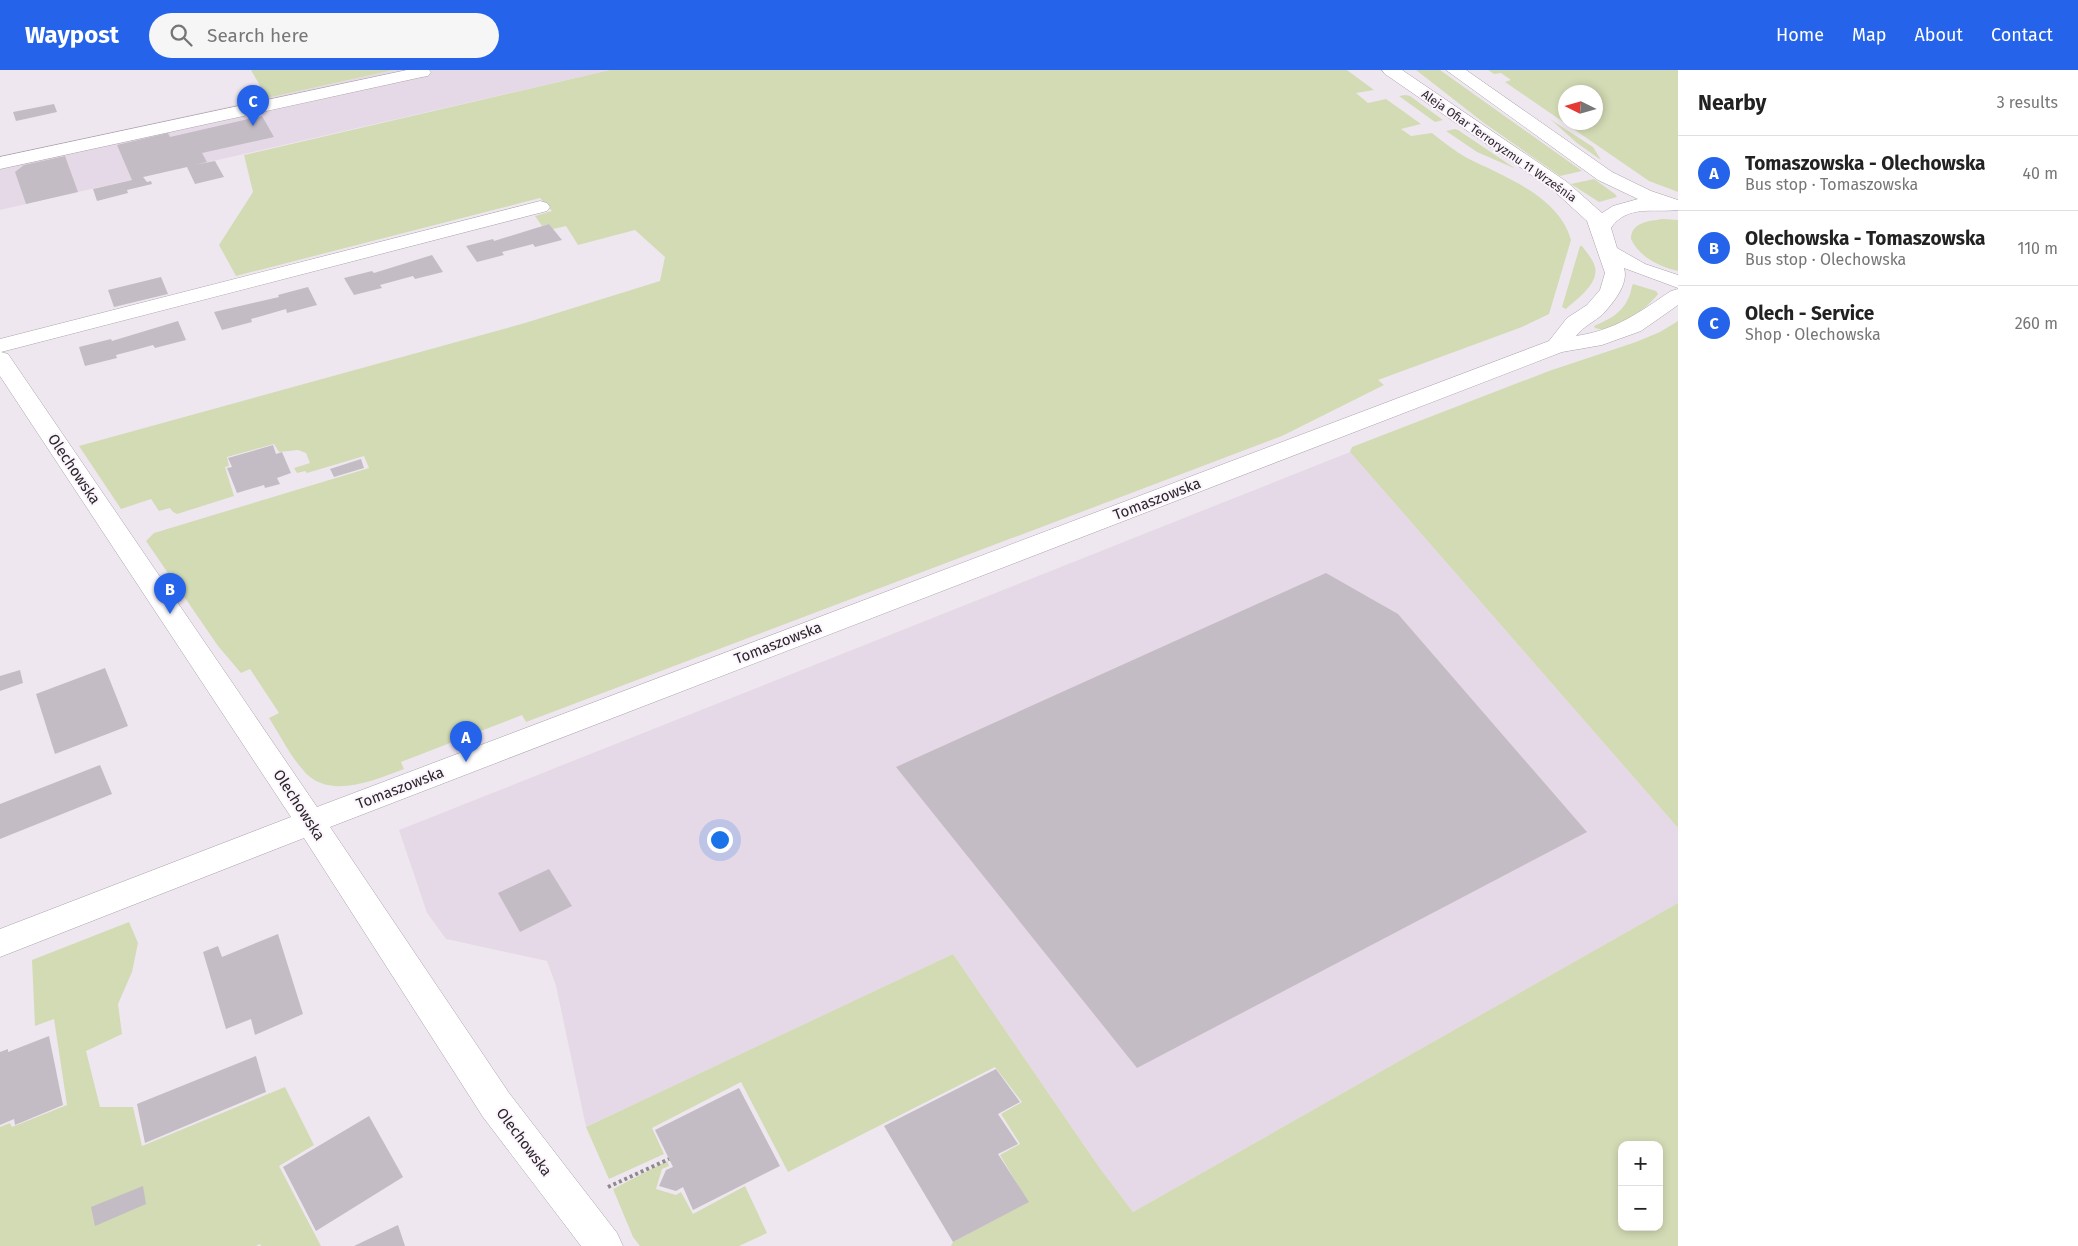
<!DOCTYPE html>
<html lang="en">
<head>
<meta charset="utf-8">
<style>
  body { margin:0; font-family:"Fira Sans",sans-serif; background:#f6f6f6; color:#222 }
  .controls { position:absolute; right:15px; bottom:15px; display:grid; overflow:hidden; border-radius:10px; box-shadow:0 2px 8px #0003 }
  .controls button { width:45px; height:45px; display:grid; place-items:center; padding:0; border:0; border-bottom:1px solid #e0e0e0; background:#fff; color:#222; font:25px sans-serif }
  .compass { position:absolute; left:1558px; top:15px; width:45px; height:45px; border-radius:50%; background:#fff; box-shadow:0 2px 8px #0003; rotate:275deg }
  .you { position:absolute; left:719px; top:769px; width:18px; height:18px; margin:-12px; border:4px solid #fff; border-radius:50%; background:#1a73e8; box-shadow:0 0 0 8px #1a73e833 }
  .badge { display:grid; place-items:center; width:32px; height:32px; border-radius:50%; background:#2563eb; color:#fff; font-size:16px; font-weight:700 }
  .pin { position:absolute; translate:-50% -41px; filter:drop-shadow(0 1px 2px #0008) }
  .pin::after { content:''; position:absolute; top:26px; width:18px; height:15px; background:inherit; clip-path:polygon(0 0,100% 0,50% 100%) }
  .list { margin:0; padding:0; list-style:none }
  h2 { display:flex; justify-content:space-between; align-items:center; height:65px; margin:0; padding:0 20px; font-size:21px }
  h2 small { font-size:16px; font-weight:400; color:#767676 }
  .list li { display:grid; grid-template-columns:32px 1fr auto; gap:15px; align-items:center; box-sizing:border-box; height:75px; padding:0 20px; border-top:1px solid #e0e0e0 }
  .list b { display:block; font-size:19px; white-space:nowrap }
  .list p { margin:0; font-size:16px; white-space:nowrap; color:#767676 }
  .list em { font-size:16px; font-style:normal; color:#767676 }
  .icon { flex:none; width:28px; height:28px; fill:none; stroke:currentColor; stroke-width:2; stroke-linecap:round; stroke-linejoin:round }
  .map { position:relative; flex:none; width:1678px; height:1176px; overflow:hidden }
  header { display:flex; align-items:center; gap:30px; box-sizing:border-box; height:70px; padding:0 25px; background:#2563eb; color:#fff }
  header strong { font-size:24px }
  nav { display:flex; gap:28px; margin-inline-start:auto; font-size:18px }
  .search { width:350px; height:45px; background:#f6f6f6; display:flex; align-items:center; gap:12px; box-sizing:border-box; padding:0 18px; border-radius:28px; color:#767676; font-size:19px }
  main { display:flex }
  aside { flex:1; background:#fff }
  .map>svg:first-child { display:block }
  .built { fill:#e6d9e7 }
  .green { fill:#d3dbb5; fill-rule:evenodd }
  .building { fill:#c3bcc4 }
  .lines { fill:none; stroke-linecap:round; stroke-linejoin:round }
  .minor-casing { stroke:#aaa2aa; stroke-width:1 }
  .path { stroke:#8f898f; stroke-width:4; stroke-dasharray:3 3; stroke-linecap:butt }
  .minor { fill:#fff; fill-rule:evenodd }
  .labels { text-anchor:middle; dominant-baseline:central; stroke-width:4; stroke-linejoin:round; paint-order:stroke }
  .far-street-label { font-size:12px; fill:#292629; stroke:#fcf4fc }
  .street-label { font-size:15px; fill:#292629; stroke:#fcf4fc }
</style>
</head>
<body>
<header>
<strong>Waypost</strong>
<div class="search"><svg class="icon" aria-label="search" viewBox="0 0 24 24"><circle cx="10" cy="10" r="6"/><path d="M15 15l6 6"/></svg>Search here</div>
<nav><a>Home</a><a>Map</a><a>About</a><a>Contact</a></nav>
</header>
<main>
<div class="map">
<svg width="1678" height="1176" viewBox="0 0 1678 1176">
  <rect width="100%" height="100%" fill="#efe7ef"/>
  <g class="built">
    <polygon points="394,0 610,0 0,140 0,87"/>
    <polygon points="1350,382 1678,758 1678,833 1133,1142 1099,1097 953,884 586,1057 556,916 547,891 446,869 427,843 399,760"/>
  </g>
  <g class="green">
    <polygon points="251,0 394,0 267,28"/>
    <path d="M 610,0 L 1347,0 L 1374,20 L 1356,23 L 1368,33 L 1386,29 L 1421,54 L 1401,59 L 1411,66 L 1432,63 C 1443,72 1455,81 1467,88 C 1503,106 1559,126 1571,170 L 1549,244 L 1522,257 L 1378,310 L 1384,315 L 1282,366 L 526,652 L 522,645 L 401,692 L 404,699 C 374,710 328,731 303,700 C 289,684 280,665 269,648 L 279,643 L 250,599 L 241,603 L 218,576 L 146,471 L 154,463 L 369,398 L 364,386 L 307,403 L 305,401 L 297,403 L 294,398 L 310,393 L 306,383 L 298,380 L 279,382 L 274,374 L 227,387 L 229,396 L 225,397 L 234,426 L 177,444 L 173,442 L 170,438 L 159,441 L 151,429 L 121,439 L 79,376 L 525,253 L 660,211 L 665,187 L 635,160 L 578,175 L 566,156 L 553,159 L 549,154 L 542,156 L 535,146 L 552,141 L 540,128 L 236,206 L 219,175 L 253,122 L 244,85 Z"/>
    <polygon points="1416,0 1440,0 1582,101 1560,106 1484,53"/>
    <path d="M 1488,0 L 1678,0 L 1678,122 L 1649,111 L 1505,12 L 1511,10 L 1501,3 L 1494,4 ZM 1566,22 L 1596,22 L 1596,52 L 1566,52 Z"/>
    <polygon points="1405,25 1410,26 1443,50 1435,52 1399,26"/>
    <polygon points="1550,49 1593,77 1601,90 1577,73"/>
    <polygon points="1455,59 1458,60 1516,99 1477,82 1446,61"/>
    <polygon points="1594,109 1615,124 1617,127 1599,132 1571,114"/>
    <path d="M 1663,149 L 1678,150 L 1678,201 C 1660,197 1639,187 1631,169 C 1631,152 1649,151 1663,149 Z"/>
    <path d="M 1580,176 L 1582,176 C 1586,182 1593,189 1595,197 C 1599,214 1577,229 1566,239 L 1562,237 Z"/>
    <path d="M 1633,214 L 1656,221 L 1658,224 C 1648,238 1612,265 1595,258 L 1594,256 C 1608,250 1621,244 1628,229 C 1631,224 1631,218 1633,214 Z"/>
    <polygon points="1678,251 1678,758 1350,382 1352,377 1549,301 1636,272 1660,262"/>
    <path d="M 1678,833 L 1678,1176 L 951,1176 L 953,1172 L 1028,1132 L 1000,1085 L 1020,1074 L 1001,1044 L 1022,1032 L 995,997 L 788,1102 L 741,1012 L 652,1058 L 664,1084 L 609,1109 L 586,1057 L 953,884 L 1099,1097 L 1133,1142 ZM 1622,1075 L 1659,1075 L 1659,1157 L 1622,1157 Z"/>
    <polygon points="129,852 138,873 132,902 118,934 122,964 86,981 100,1037 133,1037 142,1076 285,1017 314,1075 279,1096 321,1176 261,1176 260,1174 256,1176 0,1176 0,1057 10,1053 12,1057 67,1035 54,949 35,956 32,890"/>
    <polygon points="667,1091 669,1096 662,1099 656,1119 676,1125 681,1122 693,1144 745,1116 767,1163 739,1176 640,1176 633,1167 613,1119"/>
  </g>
  <g class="building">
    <polygon points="54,34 57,42 16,51 13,42"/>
    <polygon points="262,46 274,67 202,83 207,92 194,95 215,91 224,107 195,114 187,97 143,107 147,112 151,111 152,114 127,120 128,123 97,131 93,119 132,110 117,75 168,63 170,67"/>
    <polygon points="65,86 78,122 26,134 15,102 24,95"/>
    <polygon points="549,154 562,170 535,177 533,174 502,182 504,185 477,192 466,176 493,169 494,171"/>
    <polygon points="432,185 443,202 415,209 413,206 380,215 382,218 354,225 344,208 372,201 374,203"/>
    <polygon points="161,207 168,224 114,237 108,220"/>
    <polygon points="308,217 317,235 287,243 286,239 251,249 252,252 222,260 214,242 279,227 278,225"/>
    <polygon points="178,251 186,270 155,278 153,275 135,280 116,285 117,288 85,296 79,277 111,269 112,271"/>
    <polygon points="273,375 276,384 282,382 291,403 277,408 280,414 265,418 264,415 237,423 227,398 232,397 228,388"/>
    <polygon points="361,389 364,398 334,407 330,399"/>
    <polygon points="1326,503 1398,544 1587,762 1137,998 896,697"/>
    <polygon points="105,598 128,656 55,684 36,624"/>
    <polygon points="20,600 23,613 0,621 0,606"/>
    <polygon points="100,695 112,724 0,769 0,734"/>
    <polygon points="549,799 572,836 520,862 498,823"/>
    <polygon points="278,864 303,944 255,965 251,949 226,959 203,882 218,876 222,887"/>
    <polygon points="49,966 63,1035 15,1055 14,1049 0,1055 0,982 8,979 8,982"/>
    <polygon points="256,986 266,1022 145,1073 137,1034"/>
    <polygon points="996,999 1020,1032 998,1044 1018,1074 998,1084 1029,1132 953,1172 884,1056"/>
    <polygon points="739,1018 780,1096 693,1140 683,1117 676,1121 659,1116 666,1100 673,1097 655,1060"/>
    <polygon points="369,1046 403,1107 316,1161 283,1097"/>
    <polygon points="143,1116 146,1134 95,1156 91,1137"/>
    <polygon points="398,1155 405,1176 354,1176"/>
  </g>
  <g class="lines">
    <defs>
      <g id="minor">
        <polygon points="407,0 429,0 431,2 428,6 422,7 0,99 0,87"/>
        <path d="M 1382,0 L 1402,0 L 1567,112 L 1602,143 L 1613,136 L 1638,129 L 1598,110 L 1446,0 L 1466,0 L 1612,102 L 1651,121 L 1678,130 L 1678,140 C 1655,143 1627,134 1611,158 L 1617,178 L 1645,194 L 1678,205 L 1678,218 L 1624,198 C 1629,214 1613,233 1603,244 C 1594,252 1584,256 1576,266 C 1616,260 1638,243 1671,221 L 1678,219 L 1678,235 L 1641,261 L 1602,275 L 1562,282 L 330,757 L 509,1023 L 617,1163 L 623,1176 L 581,1176 L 483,1047 L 304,768 L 0,887 L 0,859 L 291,747 L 0,306 L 0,269 L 540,131 L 547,133 L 550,137 L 547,141 L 1,282 L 8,284 L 317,737 L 1549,271 L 1567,248 L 1587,235 L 1600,220 L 1605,203 L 1587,151 L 1553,120 L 1385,4 Z"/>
      </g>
    </defs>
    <use href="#minor" class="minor-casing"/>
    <polyline class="path" points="608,1117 669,1089"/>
    <use href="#minor" class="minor"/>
  </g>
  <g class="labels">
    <g class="far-street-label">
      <text transform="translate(1499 76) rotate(35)">Aleja Ofiar Terroryzmu 11 Września</text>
    </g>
    <g class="street-label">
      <text transform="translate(74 399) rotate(56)">Olechowska</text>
      <text transform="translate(1157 429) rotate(-21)">Tomaszowska</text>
      <text transform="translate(778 573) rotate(-21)">Tomaszowska</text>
      <text transform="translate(400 718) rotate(-21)">Tomaszowska</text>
      <text transform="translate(299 735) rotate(57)">Olechowska</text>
      <text transform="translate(524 1072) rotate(53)">Olechowska</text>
    </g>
  </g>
</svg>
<div class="controls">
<button>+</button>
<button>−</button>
</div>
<svg class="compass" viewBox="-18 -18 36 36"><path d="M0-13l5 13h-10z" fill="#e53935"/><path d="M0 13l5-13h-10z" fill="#767676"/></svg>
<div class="you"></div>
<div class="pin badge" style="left:466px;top:692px">A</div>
<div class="pin badge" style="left:170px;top:544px">B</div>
<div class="pin badge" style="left:253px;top:56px">C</div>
</div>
<aside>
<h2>Nearby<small>3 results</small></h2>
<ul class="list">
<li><span class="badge">A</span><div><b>Tomaszowska - Olechowska</b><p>Bus stop · Tomaszowska</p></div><em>40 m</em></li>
<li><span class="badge">B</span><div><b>Olechowska - Tomaszowska</b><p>Bus stop · Olechowska</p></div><em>110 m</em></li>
<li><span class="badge">C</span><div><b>Olech - Service</b><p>Shop · Olechowska</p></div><em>260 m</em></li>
</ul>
</aside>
</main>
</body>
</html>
